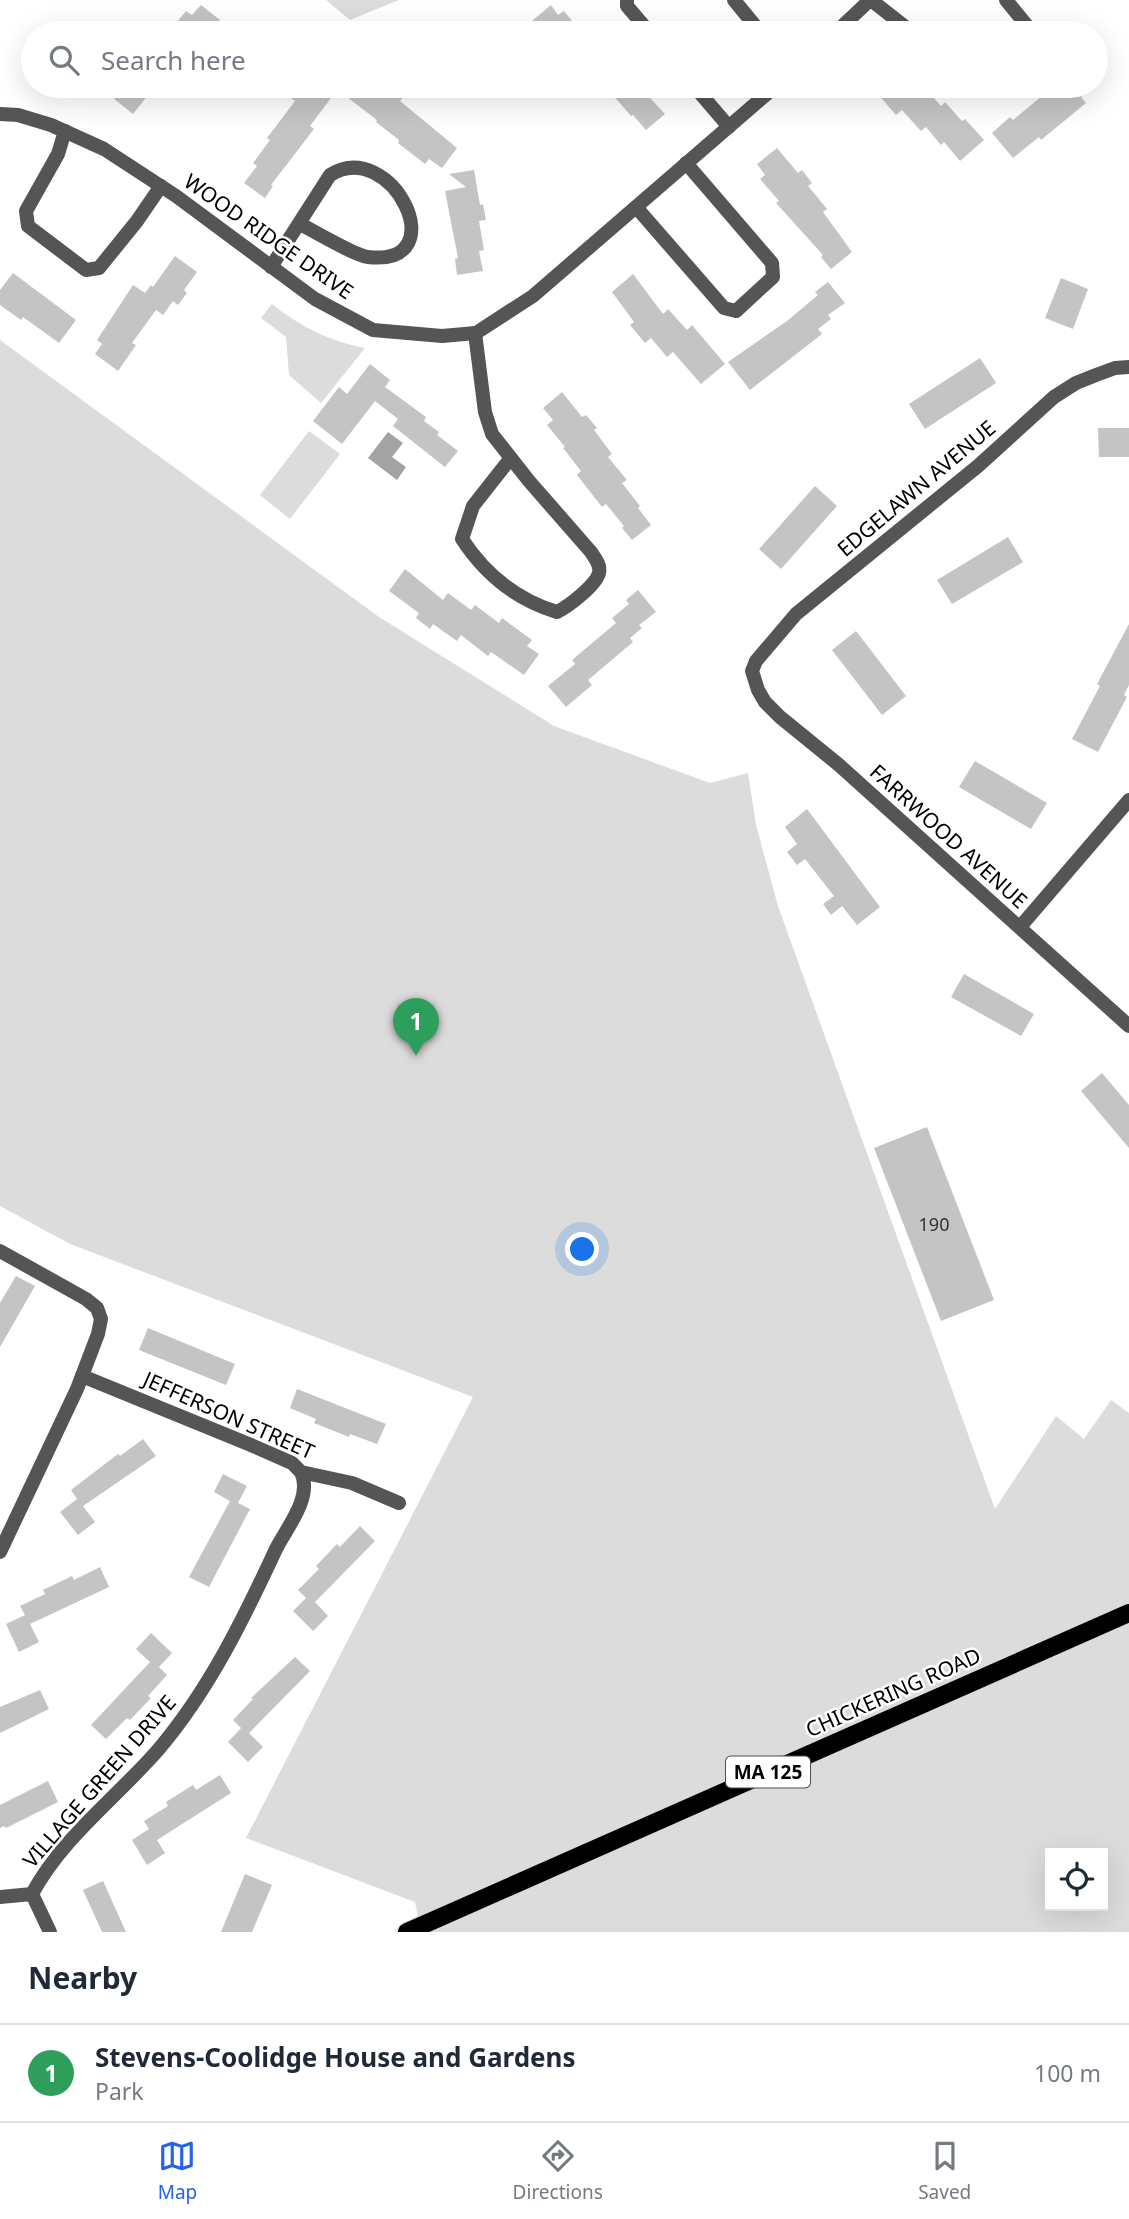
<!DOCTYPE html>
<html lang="en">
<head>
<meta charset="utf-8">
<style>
  body { margin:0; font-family:"Noto Sans",sans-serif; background:#f6f6f7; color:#1f2937 }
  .controls { position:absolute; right:21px; bottom:21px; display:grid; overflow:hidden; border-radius:0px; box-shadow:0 7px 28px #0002 }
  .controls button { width:63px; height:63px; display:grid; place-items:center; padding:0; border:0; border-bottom:2px solid #e0e1e3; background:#fff; color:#1f2937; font:35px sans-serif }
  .you { position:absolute; left:583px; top:1250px; width:24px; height:24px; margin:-18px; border:5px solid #fff; border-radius:50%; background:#1a73e8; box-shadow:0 0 0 10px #1a73e833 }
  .badge { display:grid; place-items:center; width:46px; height:46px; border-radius:50%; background:#2563eb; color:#fff; font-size:23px; font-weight:700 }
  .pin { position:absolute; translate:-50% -58px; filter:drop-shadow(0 2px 4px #0008) }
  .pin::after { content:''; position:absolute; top:37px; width:24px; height:21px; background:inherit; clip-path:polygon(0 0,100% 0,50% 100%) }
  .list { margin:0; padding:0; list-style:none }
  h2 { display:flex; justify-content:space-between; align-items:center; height:91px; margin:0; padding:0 28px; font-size:30px }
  h2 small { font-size:23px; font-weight:400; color:#747a83 }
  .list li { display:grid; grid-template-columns:46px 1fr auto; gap:21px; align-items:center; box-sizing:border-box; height:98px; padding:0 28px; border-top:2px solid #e0e1e3 }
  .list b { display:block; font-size:26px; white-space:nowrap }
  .list p { margin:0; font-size:23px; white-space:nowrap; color:#747a83 }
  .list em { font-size:23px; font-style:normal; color:#747a83 }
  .icon { flex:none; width:38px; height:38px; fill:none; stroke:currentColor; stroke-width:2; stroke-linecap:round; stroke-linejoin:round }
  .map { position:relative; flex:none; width:1129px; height:1932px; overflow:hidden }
  .search { position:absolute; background:#fff; box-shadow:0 7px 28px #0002; left:21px; right:21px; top:21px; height:77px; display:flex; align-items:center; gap:18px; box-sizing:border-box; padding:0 24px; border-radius:38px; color:#747a83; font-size:26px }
  .sheet { height:189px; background:#fff }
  nav { display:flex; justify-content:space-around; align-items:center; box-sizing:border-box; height:98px; border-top:2px solid #e0e1e3; background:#fff; font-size:19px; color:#747a83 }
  nav a { display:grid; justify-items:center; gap:4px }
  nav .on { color:#2563eb }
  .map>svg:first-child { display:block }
  .green { fill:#dcdcdc; fill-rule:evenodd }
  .water { fill:#a3a3a3 }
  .building { fill:#c4c4c4 }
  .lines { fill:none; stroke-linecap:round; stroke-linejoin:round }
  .primary-casing { stroke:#dbdbdb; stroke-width:20 }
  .street { stroke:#555; stroke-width:14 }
  .primary { stroke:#000; stroke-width:18 }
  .labels { text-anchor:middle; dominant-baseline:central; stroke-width:5; stroke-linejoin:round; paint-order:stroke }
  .number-label { font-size:18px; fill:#313131 }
  .shield { fill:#fff; stroke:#4c4c4c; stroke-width:2 }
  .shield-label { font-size:19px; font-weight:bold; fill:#000 }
  .street-label { font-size:21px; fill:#000; stroke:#fff }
</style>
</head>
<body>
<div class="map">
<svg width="1129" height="1932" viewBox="0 0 1129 1932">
  <rect width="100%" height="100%" fill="#fff"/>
  <g class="green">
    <polygon points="326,0 399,0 350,20"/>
    <path d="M 272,304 C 301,327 329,341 365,348 L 321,403 L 289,375 L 286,337 L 261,318 Z"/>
    <path d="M 0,340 L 379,617 L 554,726 L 710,783 L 748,773 L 756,825 L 778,906 L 995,1509 L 1056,1416 L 1084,1439 L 1111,1400 L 1129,1413 L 1129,1932 L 421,1932 L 415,1902 L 246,1838 L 473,1397 L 70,1244 L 0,1206 ZM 1050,1853 L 1103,1853 L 1103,1906 L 1050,1906 Z"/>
    <polygon points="309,431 340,454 290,519 260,495"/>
  </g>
  <polygon class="water" points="388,432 403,443 392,457 406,467 397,480 368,458"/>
  <g class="building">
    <polygon points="201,5 220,20 210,33 168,33 186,11 192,15"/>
    <polygon points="551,5 558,15 564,11 582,33 542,33 532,21"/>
    <polygon points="124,86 155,86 133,114 114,99"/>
    <polygon points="300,86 340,86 310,126 314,129 271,185 273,186 265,198 244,183 257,166 253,163 270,140 267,138 295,101 291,98"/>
    <polygon points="349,86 391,86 404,96 400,101 457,148 442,168 429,159 425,164 398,143 399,140 376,122 377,120 343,94"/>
    <polygon points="605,86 639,86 665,114 646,130 633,115 631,116"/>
    <polygon points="871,86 907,86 912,92 920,86 923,86 941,106 945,102 962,121 965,119 984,140 960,161 944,142 941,145 926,127 921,131 902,110 896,115"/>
    <polygon points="1054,86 1059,91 1065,86 1095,86 1081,97 1086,103 1041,140 1039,137 1013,158 992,133 1010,117 1013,120"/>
    <polygon points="777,148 798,173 802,170 812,183 808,186 827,209 823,212 852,252 831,269 821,257 823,255 776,203 779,201 760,179 765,175 757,164"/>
    <polygon points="474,170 480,205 483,204 486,220 479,221 484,250 479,251 483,271 457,275 455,259 458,258 445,191 466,187 449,174"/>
    <polygon points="175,256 197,272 184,290 187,293 178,305 173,301 163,315 156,310 132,343 136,345 118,371 95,354 102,344 97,340 133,285 145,293 151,285 153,287"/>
    <polygon points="13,273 76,320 59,343 23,317 21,320 0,305 0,290"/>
    <polygon points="633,274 663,314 668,309 687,330 692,325 725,364 701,384 673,352 667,357 651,338 645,343 630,325 634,322 612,292"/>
    <polygon points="1061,278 1088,289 1073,329 1045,318"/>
    <polygon points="828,282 845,303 828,315 831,319 818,329 822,334 750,390 728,362 787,321 818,295 815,292"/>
    <polygon points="980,358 996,383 925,429 909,404"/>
    <polygon points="370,364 390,380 385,387 426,417 424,421 439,432 437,435 458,451 445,467 393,426 398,419 375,401 342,444 313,421 339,387 347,394"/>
    <polygon points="562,392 582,417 586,415 597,428 594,430 612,454 608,457 627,480 622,483 640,506 638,508 651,525 632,540 622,528 624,526 606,504 602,507 577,475 581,471 563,448 565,447 547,425 553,420 543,408"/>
    <polygon points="1098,428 1129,428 1129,457 1099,457"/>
    <polygon points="815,486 837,506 781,569 759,549"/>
    <polygon points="1008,537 1023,562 952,604 937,580"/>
    <polygon points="405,569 443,600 448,593 471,610 475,605 499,623 502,618 532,640 527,646 539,654 524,675 491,652 488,656 461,635 457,641 433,624 430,629 416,618 419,613 389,591"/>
    <polygon points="638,590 656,612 639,625 642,628 630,638 633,642 588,680 592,685 566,707 548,686 575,664 572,660 616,623 612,618 629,604 626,600"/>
    <polygon points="1129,624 1129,685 1124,695 1127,697 1098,752 1072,739 1100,686 1097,684"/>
    <polygon points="856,631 906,696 882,715 832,650"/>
    <polygon points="975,761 1047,803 1031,829 959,787"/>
    <polygon points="807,809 880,907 857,925 842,906 831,915 823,904 834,896 805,859 797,865 787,852 797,844 785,827"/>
    <polygon points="964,974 1034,1014 1021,1036 951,997"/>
    <polygon points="1102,1073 1129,1105 1129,1148 1081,1091"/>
    <polygon points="927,1127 994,1300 941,1321 874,1148"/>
    <polygon points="16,1276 35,1286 0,1347 0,1303"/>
    <polygon points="148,1328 235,1364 226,1385 139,1350"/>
    <polygon points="297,1389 386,1424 377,1444 350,1434 349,1437 314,1423 316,1419 290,1408"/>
    <polygon points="143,1439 156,1456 83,1506 95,1522 78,1535 60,1512 77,1499 71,1490 118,1454 120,1456"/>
    <polygon points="223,1474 247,1486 238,1503 250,1509 209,1587 189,1577 230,1501 214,1492"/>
    <polygon points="360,1526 375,1541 315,1602 328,1616 313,1631 293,1611 306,1598 298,1590 319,1569 316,1566 337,1544 340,1547"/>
    <polygon points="100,1567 109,1587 30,1624 39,1642 19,1652 6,1624 25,1615 20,1606 45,1594 43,1590 72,1576 74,1580"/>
    <polygon points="151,1633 172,1653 159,1667 167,1675 148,1696 151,1698 130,1720 127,1718 106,1739 91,1725 150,1662 136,1649"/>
    <polygon points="295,1657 310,1671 249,1733 263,1747 248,1762 228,1742 241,1728 233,1720 253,1699 251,1698"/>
    <polygon points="40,1690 49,1709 0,1733 0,1707"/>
    <polygon points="220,1775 231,1793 157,1840 165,1853 147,1865 132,1840 149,1829 144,1821 168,1806 166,1802 193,1785 196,1790"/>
    <polygon points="48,1781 58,1802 6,1828 4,1826 0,1828 0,1805"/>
    <polygon points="245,1874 272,1885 252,1932 221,1932"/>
    <polygon points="103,1881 126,1932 102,1932 83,1890"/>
  </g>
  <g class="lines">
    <defs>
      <polyline id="primary" points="407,1932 1129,1613"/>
    </defs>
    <use href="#primary" class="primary-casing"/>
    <g class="street">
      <polyline points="627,0 627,6 650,33"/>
      <polyline points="734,0 761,33"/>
      <polyline points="871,0 913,33"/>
      <polyline points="1006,0 1033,33"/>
      <polyline points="835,33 870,0"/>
      <polyline points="694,86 729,127"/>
      <polyline points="0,114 18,115 51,125 104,149 176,196 315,299 373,330 442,336 476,333 533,296 776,86"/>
      <polyline points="65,131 58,154 26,211 28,226 86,270 99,268 137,221 161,186"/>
      <polyline points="636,207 724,308 736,311 773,277 772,263 686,163"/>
      <path d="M 271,267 L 330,175 C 391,136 457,267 368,257 C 356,256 314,231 300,224"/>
      <path d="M 475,333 L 485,412 L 492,434 L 529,481 L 591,552 C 595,558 601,565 599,573 C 596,585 569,606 557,612 C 517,600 485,574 462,539 L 473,506 L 510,459"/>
      <polyline points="1129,367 1115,368 1096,375 1076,383 1054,397 978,466 796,614 756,661 752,671 758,690 765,702 780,717 839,765 1129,1026"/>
      <polyline points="1020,927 1129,800"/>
      <polyline points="0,1251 86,1299 97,1308 101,1319 98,1334 77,1389 0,1552"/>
      <polyline points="82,1376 251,1445 292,1463 301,1472 352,1483 399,1503"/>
      <polyline points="0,1897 32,1894"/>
      <path d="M 50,1932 L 32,1894 C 62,1838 116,1798 158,1750 C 209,1690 243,1620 276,1549 C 287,1527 313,1497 301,1472"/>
    </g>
    <use href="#primary" class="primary"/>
  </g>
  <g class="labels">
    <g class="number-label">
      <text x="934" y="1224">190</text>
    </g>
    <rect class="shield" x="726" y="1756.5" width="84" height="31" rx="5"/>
    <g class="shield-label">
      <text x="768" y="1772">MA 125</text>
    </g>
    <g class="street-label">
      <text transform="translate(269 236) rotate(35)">WOOD RIDGE DRIVE</text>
      <text transform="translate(916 488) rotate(-40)">EDGELAWN AVENUE</text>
      <text transform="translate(949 836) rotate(42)">FARRWOOD AVENUE</text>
      <text transform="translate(229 1415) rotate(24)">JEFFERSON STREET</text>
      <text transform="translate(893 1692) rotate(-24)">CHICKERING ROAD</text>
      <text transform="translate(99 1781) rotate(-49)">VILLAGE GREEN DRIVE</text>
    </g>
  </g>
</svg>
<div class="controls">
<button><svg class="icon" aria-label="locate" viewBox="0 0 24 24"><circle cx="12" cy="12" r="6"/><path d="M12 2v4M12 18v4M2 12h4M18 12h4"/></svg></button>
</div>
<div class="you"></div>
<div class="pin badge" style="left:416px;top:1056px;background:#2e9e5b">1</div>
<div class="search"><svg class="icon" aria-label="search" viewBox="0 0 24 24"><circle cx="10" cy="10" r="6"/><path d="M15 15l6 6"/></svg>Search here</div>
</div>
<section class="sheet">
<h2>Nearby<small></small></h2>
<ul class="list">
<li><span class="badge" style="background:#2e9e5b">1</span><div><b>Stevens-Coolidge House and Gardens</b><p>Park</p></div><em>100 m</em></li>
</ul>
</section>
<nav>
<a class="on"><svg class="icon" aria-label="map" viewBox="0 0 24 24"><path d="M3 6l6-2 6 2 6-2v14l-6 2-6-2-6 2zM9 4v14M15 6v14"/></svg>Map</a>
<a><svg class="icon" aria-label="directions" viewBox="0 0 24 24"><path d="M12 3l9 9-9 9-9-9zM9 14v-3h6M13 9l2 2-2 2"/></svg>Directions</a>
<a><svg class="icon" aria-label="saved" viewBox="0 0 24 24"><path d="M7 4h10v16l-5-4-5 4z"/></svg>Saved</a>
</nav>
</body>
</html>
